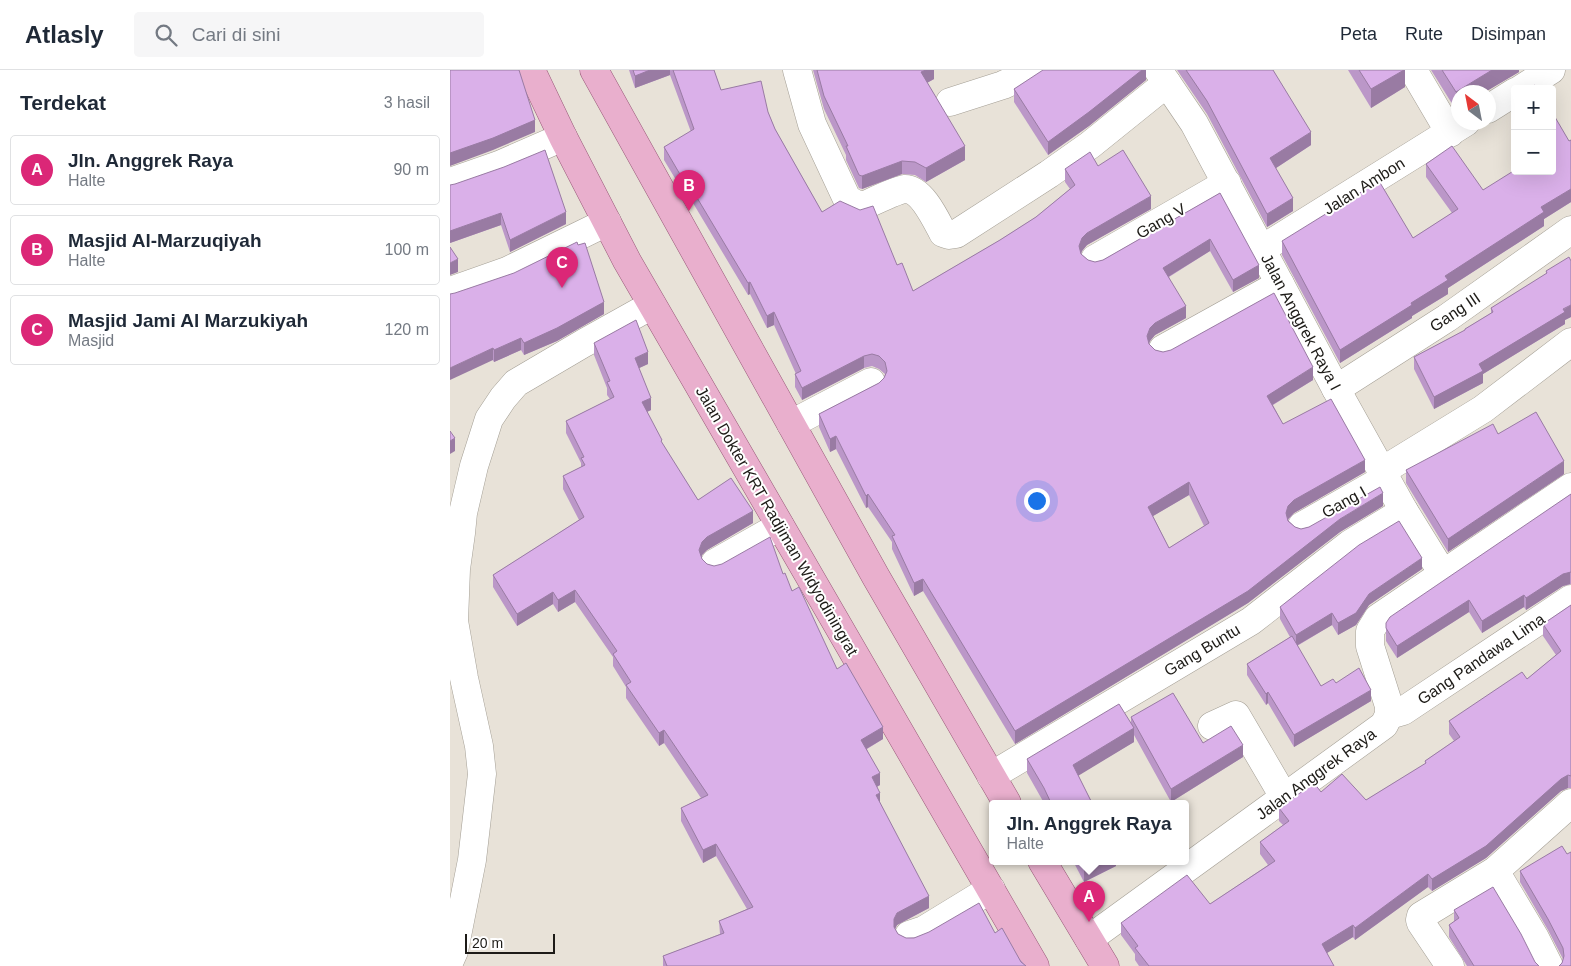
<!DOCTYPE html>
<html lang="id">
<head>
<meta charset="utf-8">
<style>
  body { margin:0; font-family:Helvetica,sans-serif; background:#f6f6f7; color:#1f2937 }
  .controls { position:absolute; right:15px; top:15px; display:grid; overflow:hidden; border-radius:5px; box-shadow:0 5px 20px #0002 }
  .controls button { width:45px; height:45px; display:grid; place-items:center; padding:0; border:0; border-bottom:1px solid #e0e1e3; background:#fff; color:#1f2937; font:25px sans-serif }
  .compass { position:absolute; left:1001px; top:15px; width:45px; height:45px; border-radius:50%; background:#fff; box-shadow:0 5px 20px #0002; rotate:328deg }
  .scale { position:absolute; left:15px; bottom:12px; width:90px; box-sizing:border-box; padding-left:5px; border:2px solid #1d1b17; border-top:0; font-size:14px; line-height:18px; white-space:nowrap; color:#1d1b17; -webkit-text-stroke:4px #fff; paint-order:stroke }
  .you { position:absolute; left:586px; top:430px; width:18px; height:18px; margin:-12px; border:4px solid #fff; border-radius:50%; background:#1a73e8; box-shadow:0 0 0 8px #1a73e833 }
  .badge { display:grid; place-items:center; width:32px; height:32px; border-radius:50%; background:#db2777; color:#fff; font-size:16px; font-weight:700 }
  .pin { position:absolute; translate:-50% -41px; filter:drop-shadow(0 1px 2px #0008) }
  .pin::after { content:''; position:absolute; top:26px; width:18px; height:15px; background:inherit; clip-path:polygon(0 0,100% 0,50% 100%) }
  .popup { position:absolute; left:539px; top:730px; width:200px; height:65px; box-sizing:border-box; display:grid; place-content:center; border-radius:5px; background:#fff; filter:drop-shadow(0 1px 4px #0005); font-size:16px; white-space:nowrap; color:#747a83 }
  .popup b { font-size:19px; color:#1f2937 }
  .popup::after { content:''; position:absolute; left:50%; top:100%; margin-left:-10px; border:10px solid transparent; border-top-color:#fff }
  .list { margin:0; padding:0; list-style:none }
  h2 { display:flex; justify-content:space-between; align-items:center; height:65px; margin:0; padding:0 20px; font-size:21px }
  h2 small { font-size:16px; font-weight:400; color:#747a83 }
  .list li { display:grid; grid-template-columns:32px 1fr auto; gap:15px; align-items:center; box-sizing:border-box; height:70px; margin:0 10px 10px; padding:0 10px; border:1px solid #e0e1e3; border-radius:5px }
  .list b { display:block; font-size:19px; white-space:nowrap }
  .list p { margin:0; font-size:16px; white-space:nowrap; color:#747a83 }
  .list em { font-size:16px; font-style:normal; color:#747a83 }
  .icon { flex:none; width:28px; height:28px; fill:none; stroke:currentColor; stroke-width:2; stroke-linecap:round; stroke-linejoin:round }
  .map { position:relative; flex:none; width:1121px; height:896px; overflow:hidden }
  header { display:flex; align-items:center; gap:30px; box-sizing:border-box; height:70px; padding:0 25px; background:#fff; border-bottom:1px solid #e0e1e3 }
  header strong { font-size:24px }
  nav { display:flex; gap:28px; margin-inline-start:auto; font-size:18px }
  .search { width:350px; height:45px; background:#f6f6f7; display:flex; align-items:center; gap:12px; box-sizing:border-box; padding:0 18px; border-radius:5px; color:#747a83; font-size:19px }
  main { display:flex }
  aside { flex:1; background:#fff }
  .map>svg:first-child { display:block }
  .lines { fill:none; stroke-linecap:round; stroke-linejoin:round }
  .minor-casing { stroke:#a49f95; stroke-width:29 }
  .primary-casing { stroke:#985978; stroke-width:29 }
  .minor { stroke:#fff; stroke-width:28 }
  .primary { stroke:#e9afcd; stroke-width:28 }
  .wall { fill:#bb97c8; fill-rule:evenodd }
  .shaded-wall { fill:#997ba3 }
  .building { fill:#dab0e9; stroke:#997ba3; fill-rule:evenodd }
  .labels { text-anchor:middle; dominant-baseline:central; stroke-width:4; stroke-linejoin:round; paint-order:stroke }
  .street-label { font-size:16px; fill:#1d1b17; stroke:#fff }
</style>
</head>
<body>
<header>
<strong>Atlasly</strong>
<div class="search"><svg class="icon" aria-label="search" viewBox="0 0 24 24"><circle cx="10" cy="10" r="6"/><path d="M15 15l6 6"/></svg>Cari di sini</div>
<nav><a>Peta</a><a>Rute</a><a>Disimpan</a></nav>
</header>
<main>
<aside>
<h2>Terdekat<small>3 hasil</small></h2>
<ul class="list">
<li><span class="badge">A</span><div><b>Jln. Anggrek Raya</b><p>Halte</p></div><em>90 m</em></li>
<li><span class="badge">B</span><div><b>Masjid Al-Marzuqiyah</b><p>Halte</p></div><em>100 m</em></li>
<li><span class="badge">C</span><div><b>Masjid Jami Al Marzukiyah</b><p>Masjid</p></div><em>120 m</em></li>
</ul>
</aside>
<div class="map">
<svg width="1121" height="896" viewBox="0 0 1121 896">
  <rect width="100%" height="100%" fill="#e8e2d8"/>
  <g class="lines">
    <defs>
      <g id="minor">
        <path d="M 347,0 L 362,54 L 397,129 L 411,137 C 420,133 446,120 455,119 C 472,119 486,150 493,163 L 499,165 L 506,164 L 599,104 L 640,75 L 717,13"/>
        <polyline points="708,0 744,53 886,319 954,441 993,504"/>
        <polyline points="963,0 1000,63"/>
        <polyline points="1071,19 1101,0"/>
        <polyline points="500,32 553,15 585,0"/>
        <polyline points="1038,39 1065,22"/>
        <polyline points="0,112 49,95 113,67"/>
        <polyline points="812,179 1016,52"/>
        <polyline points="645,189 777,113"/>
        <polyline points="0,221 57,201 157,152"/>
        <polyline points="713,279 830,214"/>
        <polyline points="886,319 997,248 1121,160"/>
        <polyline points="341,354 421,312"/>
        <polyline points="932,401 1033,339 1121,272"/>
        <polyline points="852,456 936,408"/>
        <polyline points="265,493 330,456"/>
        <polyline points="939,645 953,641 1121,529"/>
        <polyline points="762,656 786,645 834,727"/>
        <polyline points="541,706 801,551 900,474 954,441"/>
        <polyline points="1045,801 1085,868 1099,896"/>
        <polyline points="459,865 474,860 541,819"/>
        <polyline points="639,869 934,655 939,645 939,636 920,576 920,561 928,548 1121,417"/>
        <polyline points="0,890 4,881 22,790 32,704 29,676 14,608 4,551 6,499 11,463 13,443 24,396 39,349 53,328 66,313 134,273 202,235"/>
        <polyline points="1000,896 971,853 970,850 971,846 1045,801 1121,733"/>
      </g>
      <g id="primary">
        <polyline points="81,0 113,67 177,191 585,896"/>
        <polyline points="144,0 426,507 557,733"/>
        <polyline points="592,791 655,896"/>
      </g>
    </defs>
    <use href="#minor" class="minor-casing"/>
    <use href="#primary" class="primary-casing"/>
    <use href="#minor" class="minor"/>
    <use href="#primary" class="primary"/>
  </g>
  <g class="wall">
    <path d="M 179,0 L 264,0 L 271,20 L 318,42 L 325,59 L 372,142 L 447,195 L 463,221 L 550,170 L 586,147 L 620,119 L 615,112 L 615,99 L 648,96 L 701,139 L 637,175 L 632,181 L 631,184 L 638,190 L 645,192 L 653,190 L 770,123 L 809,208 L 783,222 L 760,181 L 719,207 L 736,248 L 705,265 L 700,271 L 699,274 L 705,280 L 713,282 L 863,310 L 823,335 L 833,354 L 915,402 L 844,443 L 838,450 L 845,457 L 851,459 L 859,457 L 933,436 L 890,462 L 798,533 L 565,674 L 473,521 L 464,526 L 442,479 L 442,472 L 418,437 L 416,438 L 386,379 L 380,382 L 369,357 L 369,344 L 429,313 L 434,308 L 435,304 L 429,299 L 422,296 L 414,298 L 352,330 L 345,317 L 345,304 L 346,304 L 324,255 L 317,258 L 300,224 L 298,225 L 240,128 L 238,130 L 214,90 L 214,77 L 241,62 L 220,5 L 185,18 ZM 739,425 L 754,456 L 719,478 L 703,446 Z"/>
    <polygon points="363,0 484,0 484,9 477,13 515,90 476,112 465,105 452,104 412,119 409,118 396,90 396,85 374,39"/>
    <polygon points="696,0 696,10 639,56 598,85 564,32 564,19 591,2"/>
    <polygon points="727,0 823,0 861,75 826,98 843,141 817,157 757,44"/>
    <polygon points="898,0 955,0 955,17 921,38"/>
    <polygon points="981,0 1069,0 1069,2 1035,22 1008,22 1006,40"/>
    <polygon points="1065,27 1065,46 1063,42 1063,28"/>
    <polygon points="1121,70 1121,132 1094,149 1094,156 998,218 998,224 962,246 962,248 890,293 832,185 832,171 963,168 1002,143 976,107 976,94 1033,120"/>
    <polygon points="0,115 116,154 60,182 51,155 0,173"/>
    <polygon points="1121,191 1121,247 1115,250 1115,254 1033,304 1033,313 984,339 964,299 964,287 1015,260 1015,259 1041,243 1041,238 1096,204 1096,201"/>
    <polygon points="0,224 154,244 107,271 74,285 71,280 44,292"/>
    <polygon points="144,273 198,294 189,298 201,340 197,342 212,374 248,430 303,453 257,480 252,485 252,489 257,494 264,496 333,504 387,599 433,669 417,679 430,715 427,717 430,733 479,838 447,855 445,859 448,864 456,868 545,863 576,896 213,896 213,886 270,864 269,851 297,839 266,786 253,793 231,751 231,738 251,728 214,673 209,676 176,628 176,617 163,596 163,587 125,532 108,542 103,534 67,556 43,517 43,505 129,450 113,419 113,406 131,397 131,393 116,363 116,351 160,329 157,325 157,318 144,285"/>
    <polygon points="1048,364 1114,404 998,482 956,413 956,400"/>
    <polygon points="1121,424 1121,514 1113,516 1076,540 1074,537 1032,563 1019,542 947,588 936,571 936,553"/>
    <polygon points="972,499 919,535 906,555 888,565 882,555 847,576 871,616 886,613 921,631 844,677 818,633 816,635 797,605 797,594 840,567 830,549 830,537"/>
    <polygon points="1121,535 1121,718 1118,718 1111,721 1036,788 982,821 978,817 905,870 903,867 877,883 884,896 689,896 685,890 685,884 671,865 671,853 760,834 818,795 810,784 810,772 833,755 829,751 829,738 871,722 916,730 975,694 975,691 1004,671 999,664 999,651 1077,609 1106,585 1093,566 1093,554"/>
    <polygon points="681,647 793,687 721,732 684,665 684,672 628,705 642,733 594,733 577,703 577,689 681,653"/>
    <polygon points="1117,784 1121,896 1112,893 1113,889 1098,860 1070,812 1070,801"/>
    <polygon points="623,791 666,791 666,796 634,812"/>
    <polygon points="1004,840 1085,892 1089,896 1017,896 999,867 999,855 1004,852"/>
  </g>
  <g class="shaded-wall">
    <polygon points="200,0 220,0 220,5 185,18 185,6"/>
    <polygon points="476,0 484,0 484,9 471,16 471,2"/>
    <polygon points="692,0 696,0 696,10 639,56 598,85 598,72"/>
    <polygon points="954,0 955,0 955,17 921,38 921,19"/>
    <polygon points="1042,0 1069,0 1069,2 1035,22 1008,22 1008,38 1006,40 1006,22"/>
    <polygon points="85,50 85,62 43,80 0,96 0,83"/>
    <polygon points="861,62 861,75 820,102 820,88"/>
    <polygon points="515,76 515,90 476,112 476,98"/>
    <polygon points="452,91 452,104 412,119 412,106"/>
    <polygon points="240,116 240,128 238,130 238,118"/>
    <polygon points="1121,119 1121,132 1094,149 1094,156 998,218 998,224 962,246 962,248 890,293 890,280 961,233 995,206 1091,137"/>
    <polygon points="701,126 701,139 637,175 632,181 629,188 629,176 632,168 637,163"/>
    <polygon points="843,128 843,141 817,157 817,144"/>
    <polygon points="116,142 116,154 60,182 60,170"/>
    <polygon points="51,143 51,155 0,173 0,161"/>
    <polygon points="760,169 760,181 713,210 713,198"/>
    <polygon points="8,189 8,202 0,205 0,193"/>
    <polygon points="809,195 809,208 783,222 783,210"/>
    <polygon points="300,212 300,224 298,225 298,213"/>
    <polygon points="154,232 154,244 107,271 74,285 74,273"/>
    <polygon points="1121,235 1121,247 1115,250 1115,254 1033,304 1033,313 984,339 984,327 1029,294"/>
    <polygon points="736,236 736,248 705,265 700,271 697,278 697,266 700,258 705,253"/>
    <polygon points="324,242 324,255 317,258 317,246"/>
    <polygon points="71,268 71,280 44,292 44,280"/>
    <polygon points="43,278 43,290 0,310 0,298"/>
    <polygon points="198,282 198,294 185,300 185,288"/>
    <polygon points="414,286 414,298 352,330 352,318"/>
    <polygon points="863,297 863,310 817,338 817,326"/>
    <polygon points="201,328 201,340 192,344 192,332"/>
    <polygon points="386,366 386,379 380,382 380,369"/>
    <polygon points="5,368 5,381 0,384 0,371"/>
    <polygon points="915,390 915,402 844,443 838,449 836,455 836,443 838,436 844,430"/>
    <polygon points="1114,391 1114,404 998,482 998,469"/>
    <polygon points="739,412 739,425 698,449 698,437"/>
    <polygon points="933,423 933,436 890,462 798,533 565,674 565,661 890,449"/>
    <polygon points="418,424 418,437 416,438 416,426"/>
    <polygon points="303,441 303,453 257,480 252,485 249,492 249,480 252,472 257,467"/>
    <polygon points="972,488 972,499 919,535 906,555 888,565 888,553 919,524"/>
    <polygon points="1120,501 1120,514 1113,516 1076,540 1076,528 1113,504"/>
    <polygon points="473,509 473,521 464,526 464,513"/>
    <polygon points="125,520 125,532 108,542 108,530"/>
    <polygon points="103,522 103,534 67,556 67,544"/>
    <polygon points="1074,525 1074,537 1032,563 1032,551"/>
    <polygon points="1019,530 1019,542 947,588 947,576"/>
    <polygon points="882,543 882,555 846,576 846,565"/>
    <polygon points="921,620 921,631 844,677 844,665"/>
    <polygon points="818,622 818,633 816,635 816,624"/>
    <polygon points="433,657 433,669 411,682 411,670"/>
    <polygon points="684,658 684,672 623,709 623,695"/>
    <polygon points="214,660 214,673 209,676 209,663"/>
    <polygon points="793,675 793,687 721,732 721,719"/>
    <polygon points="430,703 430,715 422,719 422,707"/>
    <polygon points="1118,705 1118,718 1111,721 1036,788 982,821 982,809 1111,709"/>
    <polygon points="430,723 430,735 426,725"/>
    <polygon points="266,774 266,786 253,793 253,780"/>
    <polygon points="647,791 666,791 666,796 634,812 634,798"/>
    <polygon points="978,804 978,817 905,870 905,858"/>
    <polygon points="479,826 479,838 447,855 444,861 444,849 447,843"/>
    <polygon points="903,855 903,867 872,886 872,874"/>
  </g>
  <g class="building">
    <polygon points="0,0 69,0 85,50 43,68 0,83"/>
    <polygon points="183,0 200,0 185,6"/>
    <path d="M 223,0 L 264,0 L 271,20 L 311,11 L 318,42 L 325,59 L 372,142 L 390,131 L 410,140 L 423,136 L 447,195 L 452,193 L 463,221 L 550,170 L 586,147 L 625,115 L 615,99 L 640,82 L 648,96 L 673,80 L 701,126 L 637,163 L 632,168 L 629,176 L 631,184 L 638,190 L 645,192 L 653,190 L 770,123 L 809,195 L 783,210 L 760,169 L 713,198 L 736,236 L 705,253 L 700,258 L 697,266 L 699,274 L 705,280 L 713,282 L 721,280 L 824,223 L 863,297 L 817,326 L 833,354 L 881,329 L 915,390 L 844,430 L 838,436 L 836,443 L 838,451 L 845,457 L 851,459 L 859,457 L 930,417 L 933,423 L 890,449 L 798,521 L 565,661 L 473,509 L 464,513 L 442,466 L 445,465 L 418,424 L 416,426 L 386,366 L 380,369 L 369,344 L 429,313 L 434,308 L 437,301 L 435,292 L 429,286 L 422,284 L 414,286 L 352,318 L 345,304 L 351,301 L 324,242 L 317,246 L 300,212 L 298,213 L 240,116 L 238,118 L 214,77 L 244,59 ZM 739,412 L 759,453 L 719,478 L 698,437 Z"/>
    <polygon points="367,0 476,0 471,2 515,76 476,98 465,92 452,91 412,106 409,105 396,76 398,76 374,26"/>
    <polygon points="593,0 692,0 639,42 598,72 564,19"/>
    <polygon points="736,0 823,0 861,62 820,88 843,128 817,144 757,31"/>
    <polygon points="909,0 954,0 921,19"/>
    <polygon points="992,0 1042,0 1006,22"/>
    <polygon points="1085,15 1088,19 1079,19"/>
    <polygon points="1102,42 1119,71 1121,70 1121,119 1091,137 1094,142 995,206 998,210 961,233 962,235 890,280 832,171 929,111 963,168 1008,139 976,94 1002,76 1033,120 1065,100 1065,101 1102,101"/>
    <polygon points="95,80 116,142 60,170 51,143 0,161 0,115 5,114 54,97"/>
    <polygon points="127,172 128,175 135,173 154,232 107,258 74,273 71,268 44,280 43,278 0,298 0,224 5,223 64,203"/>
    <polygon points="0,177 8,189 0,193"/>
    <polygon points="1119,187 1121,191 1121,235 1113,239 1115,242 1029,294 1033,301 984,327 964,287 1015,260 1015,259 1043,242 1041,238 1097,203 1096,201"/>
    <polygon points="186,250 198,282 185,288 201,328 192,332 212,370 211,371 248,430 281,408 303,441 257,467 252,472 249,480 252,489 257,494 264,496 272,494 320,467 333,504 335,503 342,521 349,517 387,599 396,593 433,657 411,670 430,703 422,707 430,723 426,725 479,826 447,843 444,849 444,857 448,864 456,868 464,868 479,862 529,833 545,863 552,858 571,892 576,896 217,896 213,886 274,863 269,851 303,837 266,774 253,780 231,738 258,725 214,660 209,663 176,615 181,612 163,584 167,581 125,520 108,530 103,522 67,544 43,505 134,447 113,406 135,395 131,388 134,387 116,351 164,327 157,312 160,311 144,273"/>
    <polygon points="1086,342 1114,391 998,469 956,400 1043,354 1048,364"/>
    <polygon points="0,361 5,368 0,371"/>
    <polygon points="1121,424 1121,502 1113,504 1076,528 1074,525 1032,551 1019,530 947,576 936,558 936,553 940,547"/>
    <polygon points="949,451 972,488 919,524 906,543 888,553 882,543 846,565 830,537 909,475"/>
    <polygon points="1121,535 1121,706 1118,705 1111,709 1036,776 982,809 978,804 905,858 903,855 872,874 884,896 699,896 685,878 688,876 671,853 737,805 760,834 825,791 810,772 839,751 829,738 864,713 871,722 892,704 916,730 976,693 975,691 1010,667 999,651 1072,602 1077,609 1111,581 1093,554"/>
    <polygon points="842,566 871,616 883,609 886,613 909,598 921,620 844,665 818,622 816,624 797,594"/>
    <polygon points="723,623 753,673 781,656 793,675 721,719 681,647"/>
    <polygon points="669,634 684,658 623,695 642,733 601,733 594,718 577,689"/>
    <polygon points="1112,776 1117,784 1121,782 1121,896 1109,896 1112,893 1114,886 1113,878 1098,849 1070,801"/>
    <polygon points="630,791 647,791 634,798"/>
    <polygon points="1043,817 1071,864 1085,892 1089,896 1024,896 999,855 1009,848 1004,840"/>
  </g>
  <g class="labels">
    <g class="street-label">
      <text transform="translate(914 116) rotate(-32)">Jalan Ambon</text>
      <text transform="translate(711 151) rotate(-30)">Gang V</text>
      <text transform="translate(1005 242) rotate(-34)">Gang III</text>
      <text transform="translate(851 252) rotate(62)">Jalan Anggrek Raya I</text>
      <text transform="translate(894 432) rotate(-29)">Gang I</text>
      <text transform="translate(327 451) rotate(60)">Jalan Dokter KRT Radjiman Widyodiningrat</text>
      <text transform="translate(752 580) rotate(-31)">Gang Buntu</text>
      <text transform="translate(1031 589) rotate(-34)">Gang Pandawa Lima</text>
      <text transform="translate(866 704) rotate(-36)">Jalan Anggrek Raya</text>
    </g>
  </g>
</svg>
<div class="controls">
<button>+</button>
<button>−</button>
</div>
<svg class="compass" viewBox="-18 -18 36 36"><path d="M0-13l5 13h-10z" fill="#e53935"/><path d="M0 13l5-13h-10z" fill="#747a83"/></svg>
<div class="scale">20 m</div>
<div class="you"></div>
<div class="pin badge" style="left:639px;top:852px">A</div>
<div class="popup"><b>Jln. Anggrek Raya</b>Halte</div>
<div class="pin badge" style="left:239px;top:141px">B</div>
<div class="pin badge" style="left:112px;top:218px">C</div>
</div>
</main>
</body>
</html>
